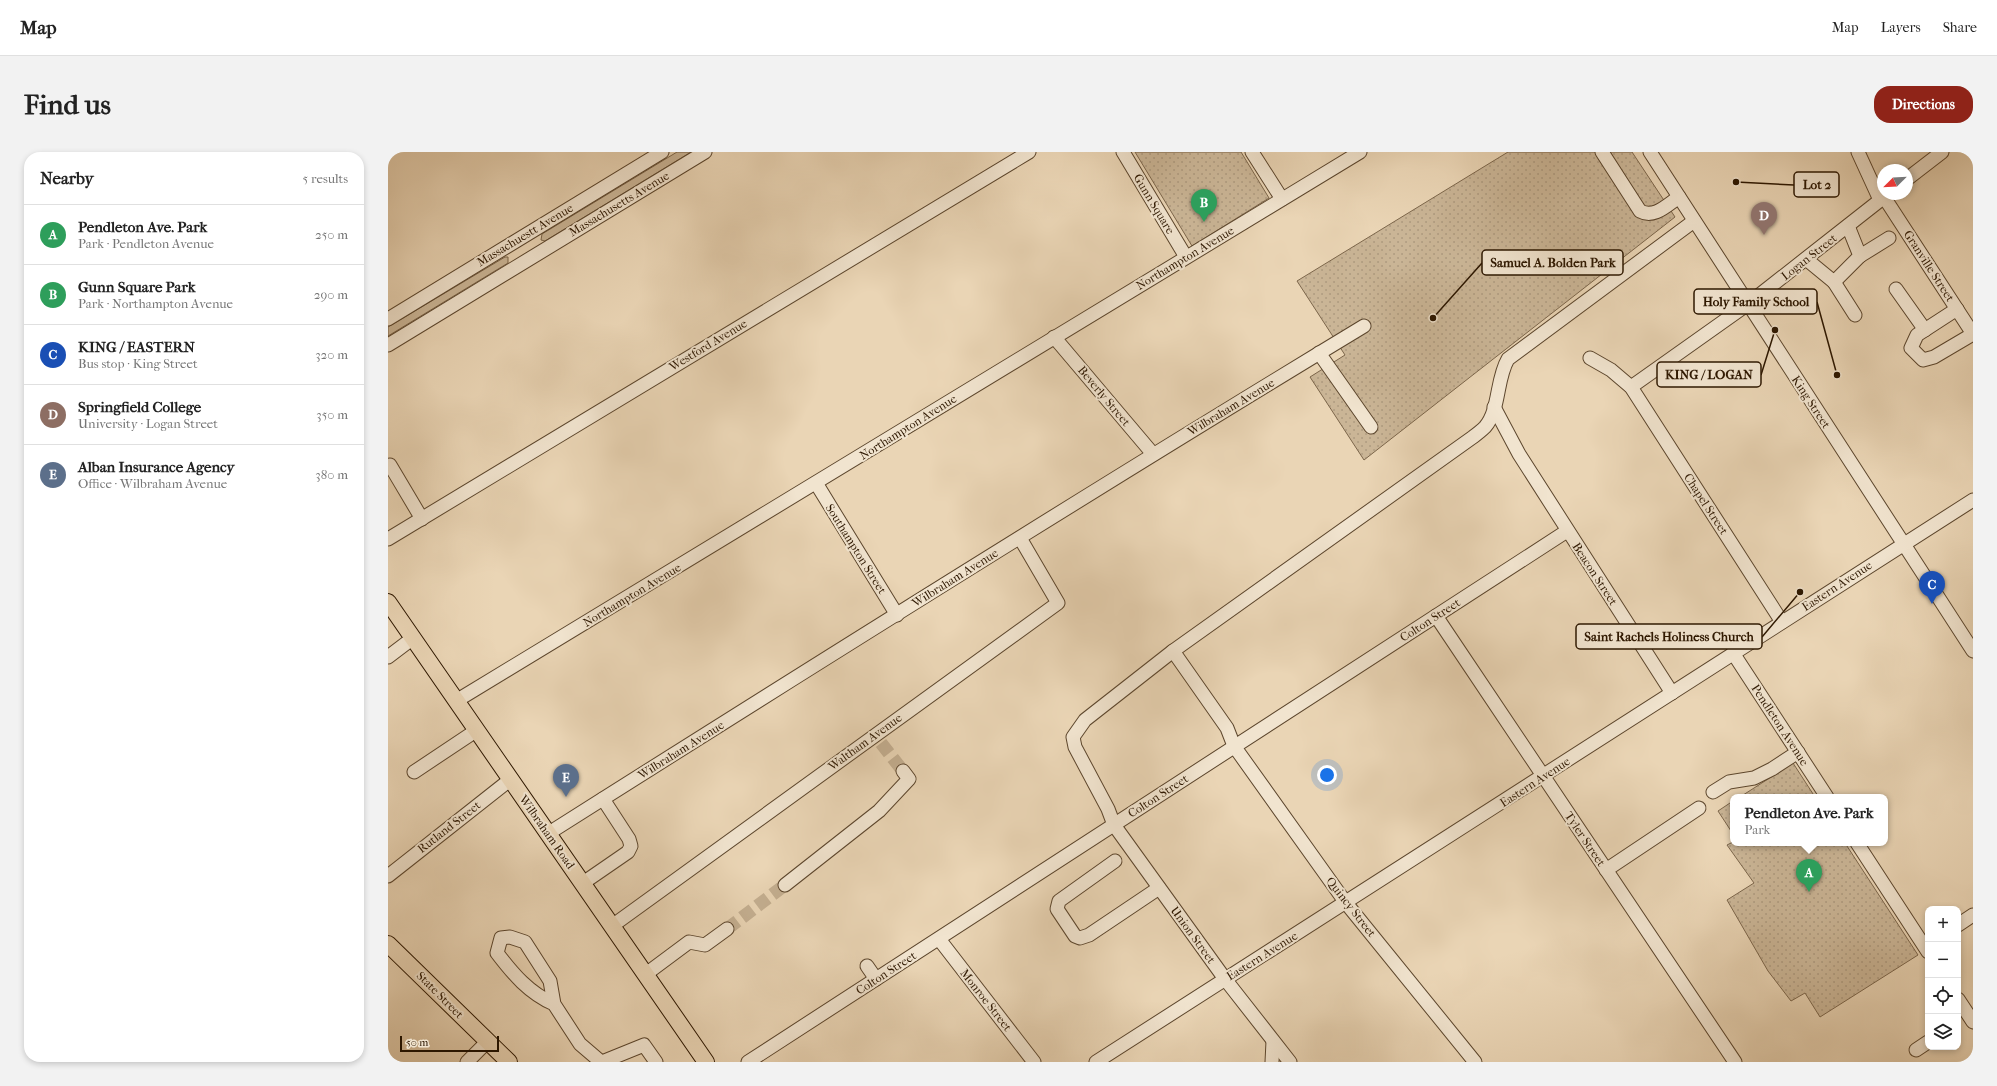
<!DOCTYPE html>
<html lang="en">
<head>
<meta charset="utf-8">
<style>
  body { margin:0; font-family:"IM FELL French Canon",serif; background:#f2f2f2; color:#222 }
  .controls { position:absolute; right:12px; bottom:12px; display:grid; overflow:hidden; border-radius:8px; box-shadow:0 2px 6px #0003 }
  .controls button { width:36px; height:36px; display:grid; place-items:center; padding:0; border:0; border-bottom:1px solid #e0e0e0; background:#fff; color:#222; font:20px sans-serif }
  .compass { position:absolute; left:1489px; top:12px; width:36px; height:36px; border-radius:50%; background:#fff; box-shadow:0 2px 6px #0003; rotate:246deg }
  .scale { position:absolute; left:12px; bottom:10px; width:99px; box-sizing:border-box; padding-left:4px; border:2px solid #2d1700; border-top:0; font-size:11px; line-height:14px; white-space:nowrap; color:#2d1700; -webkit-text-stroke:3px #f1e4cf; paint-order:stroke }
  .you { position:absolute; left:939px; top:623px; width:14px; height:14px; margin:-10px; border:3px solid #fff; border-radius:50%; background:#1a73e8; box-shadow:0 0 0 6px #1a73e833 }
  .badge { display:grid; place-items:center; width:26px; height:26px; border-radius:50%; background:#8f2418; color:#fff; font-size:13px; font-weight:700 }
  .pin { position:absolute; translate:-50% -33px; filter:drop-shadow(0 1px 2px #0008) }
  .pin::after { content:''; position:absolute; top:21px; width:14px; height:12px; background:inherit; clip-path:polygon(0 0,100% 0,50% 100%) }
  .popup { position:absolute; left:1342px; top:642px; width:158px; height:52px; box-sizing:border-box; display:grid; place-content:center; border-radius:8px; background:#fff; filter:drop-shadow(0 1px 3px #0005); font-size:13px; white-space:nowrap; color:#767676 }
  .popup b { font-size:15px; color:#222 }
  .popup::after { content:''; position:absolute; left:50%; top:100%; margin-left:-8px; border:8px solid transparent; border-top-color:#fff }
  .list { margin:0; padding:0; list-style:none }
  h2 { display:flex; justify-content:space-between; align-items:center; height:52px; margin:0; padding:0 16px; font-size:17px }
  h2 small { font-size:13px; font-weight:400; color:#767676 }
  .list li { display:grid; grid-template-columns:26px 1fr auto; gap:12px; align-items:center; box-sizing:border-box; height:60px; padding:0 16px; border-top:1px solid #e0e0e0 }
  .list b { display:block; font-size:15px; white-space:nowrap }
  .list p { margin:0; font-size:13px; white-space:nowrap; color:#767676 }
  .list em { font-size:13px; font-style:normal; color:#767676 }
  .icon { flex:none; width:22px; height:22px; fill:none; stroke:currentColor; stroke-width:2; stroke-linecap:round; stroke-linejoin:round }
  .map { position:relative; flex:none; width:1585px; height:910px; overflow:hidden; border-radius:16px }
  header { display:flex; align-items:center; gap:24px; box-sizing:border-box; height:56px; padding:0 20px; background:#fff; border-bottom:1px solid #e0e0e0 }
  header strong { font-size:19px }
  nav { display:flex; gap:22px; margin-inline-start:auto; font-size:14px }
  .intro { display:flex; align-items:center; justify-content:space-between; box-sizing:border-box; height:96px; padding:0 24px }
  h1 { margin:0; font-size:28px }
  .button { padding:10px 18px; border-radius:16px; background:#8f2418; color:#fff; font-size:14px; font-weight:700 }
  main { display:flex; gap:24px; padding:0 24px }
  aside { flex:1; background:#fff; border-radius:16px; box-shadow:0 2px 6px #0003 }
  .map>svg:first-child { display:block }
  .green { fill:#cab596; stroke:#7c664b }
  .park { fill:url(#park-dots); stroke:#7c664b }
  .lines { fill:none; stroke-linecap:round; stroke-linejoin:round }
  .minor-tunnel { stroke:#c4af91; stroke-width:13; stroke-dasharray:13 6; stroke-linecap:butt }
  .minor-casing { stroke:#5c462d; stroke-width:15 }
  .major-casing { stroke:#2d1700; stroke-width:18 }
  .minor { stroke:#f1e4cf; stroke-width:13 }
  .major { stroke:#ead5b5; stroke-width:16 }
  .labels { text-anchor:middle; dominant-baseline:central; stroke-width:4; stroke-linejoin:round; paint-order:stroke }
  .street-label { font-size:12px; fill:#2d1700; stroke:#f1e4cf }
  .leader { fill:none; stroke:#2d1700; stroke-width:1.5 }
  .callout-dot { fill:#2d1700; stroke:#f1e4cf; stroke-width:1.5 }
  .callout { fill:#f1e4cf; stroke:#2d1700; stroke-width:1.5 }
  .callout-label { font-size:13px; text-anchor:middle; font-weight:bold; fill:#2d1700 }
</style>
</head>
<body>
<header>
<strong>Map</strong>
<nav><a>Map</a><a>Layers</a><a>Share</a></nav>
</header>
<div class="intro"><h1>Find us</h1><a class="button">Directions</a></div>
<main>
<aside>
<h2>Nearby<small>5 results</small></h2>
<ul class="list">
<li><span class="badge" style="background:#2e9e5b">A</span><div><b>Pendleton Ave. Park</b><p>Park · Pendleton Avenue</p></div><em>250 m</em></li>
<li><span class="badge" style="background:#2e9e5b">B</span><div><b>Gunn Square Park</b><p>Park · Northampton Avenue</p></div><em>290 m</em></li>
<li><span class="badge" style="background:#1a4fb4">C</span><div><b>KING / EASTERN</b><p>Bus stop · King Street</p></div><em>320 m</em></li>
<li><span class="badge" style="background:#8d6e63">D</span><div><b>Springfield College</b><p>University · Logan Street</p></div><em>350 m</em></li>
<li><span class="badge" style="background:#5c6f8a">E</span><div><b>Alban Insurance Agency</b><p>Office · Wilbraham Avenue</p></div><em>380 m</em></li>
</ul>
</aside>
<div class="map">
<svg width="1585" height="910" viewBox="0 0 1585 910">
  <defs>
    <pattern id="park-dots" width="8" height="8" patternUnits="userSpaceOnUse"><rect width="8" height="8" fill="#cab596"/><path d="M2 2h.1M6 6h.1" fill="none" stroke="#ae9b80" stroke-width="1.8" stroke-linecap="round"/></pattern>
  </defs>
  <rect width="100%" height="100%" fill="#ead5b5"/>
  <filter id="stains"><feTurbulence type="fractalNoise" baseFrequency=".005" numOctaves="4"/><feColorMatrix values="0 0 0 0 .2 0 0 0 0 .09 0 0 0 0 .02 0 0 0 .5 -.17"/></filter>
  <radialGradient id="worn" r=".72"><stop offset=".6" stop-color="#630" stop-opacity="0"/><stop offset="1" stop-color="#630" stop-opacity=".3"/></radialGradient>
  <g class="green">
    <polygon points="289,0 303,0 157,89 153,88 154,82"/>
    <polygon points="117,105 120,105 120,111 0,184 0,175"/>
  </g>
  <g class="park">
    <polygon points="747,0 853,0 881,46 804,94"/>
    <polygon points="1120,0 1244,0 1287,65 976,308 922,225 957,203 909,129"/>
    <polygon points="1405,611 1427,645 1352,645"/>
    <polygon points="1345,649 1345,682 1330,659"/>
    <polygon points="1345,690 1457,691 1530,803 1432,865 1417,841 1403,849 1380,819 1339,748 1366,731 1339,693"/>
  </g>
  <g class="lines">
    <g class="minor-tunnel">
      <polyline points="493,591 515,619"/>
      <polyline points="339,777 397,733"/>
    </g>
    <defs>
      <g id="minor">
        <polyline points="735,0 798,105"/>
        <polyline points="864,0 894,47"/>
        <path d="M 1214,0 L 1252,59 C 1266,67 1279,53 1291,45"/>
        <polyline points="1262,0 1585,499"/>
        <polyline points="1470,0 1492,48"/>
        <polyline points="1519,27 1554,0"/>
        <polyline points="1496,45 1585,182"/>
        <polyline points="1472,104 1501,86"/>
        <polyline points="1418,107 1446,130 1472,104 1460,74"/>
        <polyline points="1446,130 1467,163"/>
        <polyline points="1508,137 1537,178"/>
        <polyline points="1569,157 1529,183 1523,196 1535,208 1546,205 1585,182"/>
        <polyline points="0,167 274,0"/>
        <polyline points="666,185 765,302"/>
        <polyline points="0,193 317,0"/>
        <polyline points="931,201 983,275"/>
        <polyline points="1202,206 1223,218 1243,235 1394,470"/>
        <polyline points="1243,235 1360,152 1500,42"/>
        <polyline points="1106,255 1131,302 1284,541"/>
        <polyline points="0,314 2,313 34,367"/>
        <polyline points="428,331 509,463"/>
        <polyline points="0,387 641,0"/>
        <polyline points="1048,464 1347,910"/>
        <polyline points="785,499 839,576 846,594 958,751 1087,910"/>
        <polyline points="1345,501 1439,645"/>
        <polyline points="0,505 25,486"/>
        <polyline points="68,549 972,0"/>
        <polyline points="26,620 89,578"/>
        <polyline points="1325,640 1341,630 1366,626 1384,617 1410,600"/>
        <path d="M 161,681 C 431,510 702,340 976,174"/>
        <polyline points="1469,691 1540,800"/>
        <polyline points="727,709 671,749 669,757 687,784 692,786 701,783 771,736"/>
        <polyline points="1218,718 1311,656"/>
        <polyline points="0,724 123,627"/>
        <polyline points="195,731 240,700 243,694 241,687 215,647"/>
        <polyline points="397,733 491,659 521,627 515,619"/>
        <polyline points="1570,773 1585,763"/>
        <polyline points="224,774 670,451 632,386"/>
        <polyline points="551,787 646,910"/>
        <polyline points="479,814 488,827"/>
        <polyline points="258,822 301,790 317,793 339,777"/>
        <polyline points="1570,847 1585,870"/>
        <path d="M 166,852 C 141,841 125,822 109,801 L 113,786 L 122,785 L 137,790 L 162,829 L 166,852 L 192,892 L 213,910"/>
        <polyline points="1528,898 1540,890"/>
        <polyline points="79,910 99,890"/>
        <polyline points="214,910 256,893 268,910"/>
        <polyline points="360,910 1179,379"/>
        <polyline points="708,910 1585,348"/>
        <polyline points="884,910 885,889"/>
        <path d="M 902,910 L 837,827 L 726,673 L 720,657 L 687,595 L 685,585 L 697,568 L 785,499 L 1085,285 C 1089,282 1094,278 1097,275 C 1112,258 1108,227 1120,207 L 1306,69"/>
      </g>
      <g id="major">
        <polyline points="0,450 318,910"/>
        <polyline points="0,792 121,910"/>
      </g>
    </defs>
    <use href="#minor" class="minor-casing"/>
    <use href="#major" class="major-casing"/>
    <use href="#minor" class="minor"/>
    <use href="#major" class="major"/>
  </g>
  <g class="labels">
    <g class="street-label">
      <text transform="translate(231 52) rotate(-31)">Massachusetts Avenue</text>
      <text transform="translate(766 52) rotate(59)">Gunn Square</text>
      <text transform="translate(137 83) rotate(-31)">Massachuestt Avenue</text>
      <text transform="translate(1421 105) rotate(-38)">Logan Street</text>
      <text transform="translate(797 106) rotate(-31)">Northampton Avenue</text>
      <text transform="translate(1541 114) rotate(57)">Granville Street</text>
      <text transform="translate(320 193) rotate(-31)">Westford Avenue</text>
      <text transform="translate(716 244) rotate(50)">Beverly Street</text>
      <text transform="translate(1423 250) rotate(57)">King Street</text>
      <text transform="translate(843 255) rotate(-31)">Wilbraham Avenue</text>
      <text transform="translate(520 275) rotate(-32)">Northampton Avenue</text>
      <text transform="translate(1318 352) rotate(57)">Chapel Street</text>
      <text transform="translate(468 397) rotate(58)">Southampton Street</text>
      <text transform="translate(1207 422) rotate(57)">Beacon Street</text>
      <text transform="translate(567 426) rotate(-32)">Wilbraham Avenue</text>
      <text transform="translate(1449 434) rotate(-33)">Eastern Avenue</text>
      <text transform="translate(244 443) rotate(-31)">Northampton Avenue</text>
      <text transform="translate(1042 468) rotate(-33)">Colton Street</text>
      <text transform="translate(1392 573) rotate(57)">Pendleton Avenue</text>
      <text transform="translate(477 590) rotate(-36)">Waltham Avenue</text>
      <text transform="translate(293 598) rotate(-32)">Wilbraham Avenue</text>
      <text transform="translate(1147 630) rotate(-33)">Eastern Avenue</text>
      <text transform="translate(770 644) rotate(-33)">Colton Street</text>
      <text transform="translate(61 675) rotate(-38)">Rutland Street</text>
      <text transform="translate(159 680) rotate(55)">Wilbraham Road</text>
      <text transform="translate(1197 687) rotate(56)">Tyler Street</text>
      <text transform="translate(963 755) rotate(52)">Quincy Street</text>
      <text transform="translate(805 783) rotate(54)">Union Street</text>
      <text transform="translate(874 804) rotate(-32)">Eastern Avenue</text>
      <text transform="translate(498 821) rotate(-33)">Colton Street</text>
      <text transform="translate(52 843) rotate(45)">State Street</text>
      <text transform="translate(598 848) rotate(52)">Monroe Street</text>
    </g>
  </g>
  <path class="leader" d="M1348 30L1406 33M1045 166L1094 111M1449 223L1429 150M1387 178L1373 223M1412 440L1374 485"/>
  <g class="callout-dot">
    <circle cx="1348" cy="30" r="4"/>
    <circle cx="1045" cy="166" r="4"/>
    <circle cx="1449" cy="223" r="4"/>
    <circle cx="1387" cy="178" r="4"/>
    <circle cx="1412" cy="440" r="4"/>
  </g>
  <g class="callout">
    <rect x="1406" y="20" width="45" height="25" rx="4"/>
    <rect x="1094" y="98" width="141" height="25" rx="4"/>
    <rect x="1306" y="137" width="123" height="25" rx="4"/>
    <rect x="1269" y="210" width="104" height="25" rx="4"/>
    <rect x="1188" y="472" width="186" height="25" rx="4"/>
  </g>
  <g class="callout-label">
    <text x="1429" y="37">Lot 2</text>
    <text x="1165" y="115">Samuel A. Bolden Park</text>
    <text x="1368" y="154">Holy Family School</text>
    <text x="1321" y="227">KING / LOGAN</text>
    <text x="1281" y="489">Saint Rachels Holiness Church</text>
  </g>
  <rect width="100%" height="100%" filter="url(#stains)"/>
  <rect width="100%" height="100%" fill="url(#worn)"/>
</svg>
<div class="controls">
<button>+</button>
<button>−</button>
<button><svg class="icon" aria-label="locate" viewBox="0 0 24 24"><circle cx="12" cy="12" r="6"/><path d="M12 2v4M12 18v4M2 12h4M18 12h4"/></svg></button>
<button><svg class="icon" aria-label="layers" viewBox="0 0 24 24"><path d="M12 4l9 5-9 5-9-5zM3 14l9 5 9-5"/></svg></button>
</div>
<svg class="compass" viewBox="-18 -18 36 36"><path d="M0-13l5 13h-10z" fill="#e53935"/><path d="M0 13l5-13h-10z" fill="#767676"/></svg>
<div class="scale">50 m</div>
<div class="you"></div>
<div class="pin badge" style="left:1421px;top:740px;background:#2e9e5b">A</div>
<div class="popup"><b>Pendleton Ave. Park</b>Park</div>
<div class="pin badge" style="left:816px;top:70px;background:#2e9e5b">B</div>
<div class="pin badge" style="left:1544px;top:452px;background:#1a4fb4">C</div>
<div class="pin badge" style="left:1376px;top:83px;background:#8d6e63">D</div>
<div class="pin badge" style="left:178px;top:645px;background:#5c6f8a">E</div>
</div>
</main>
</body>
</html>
